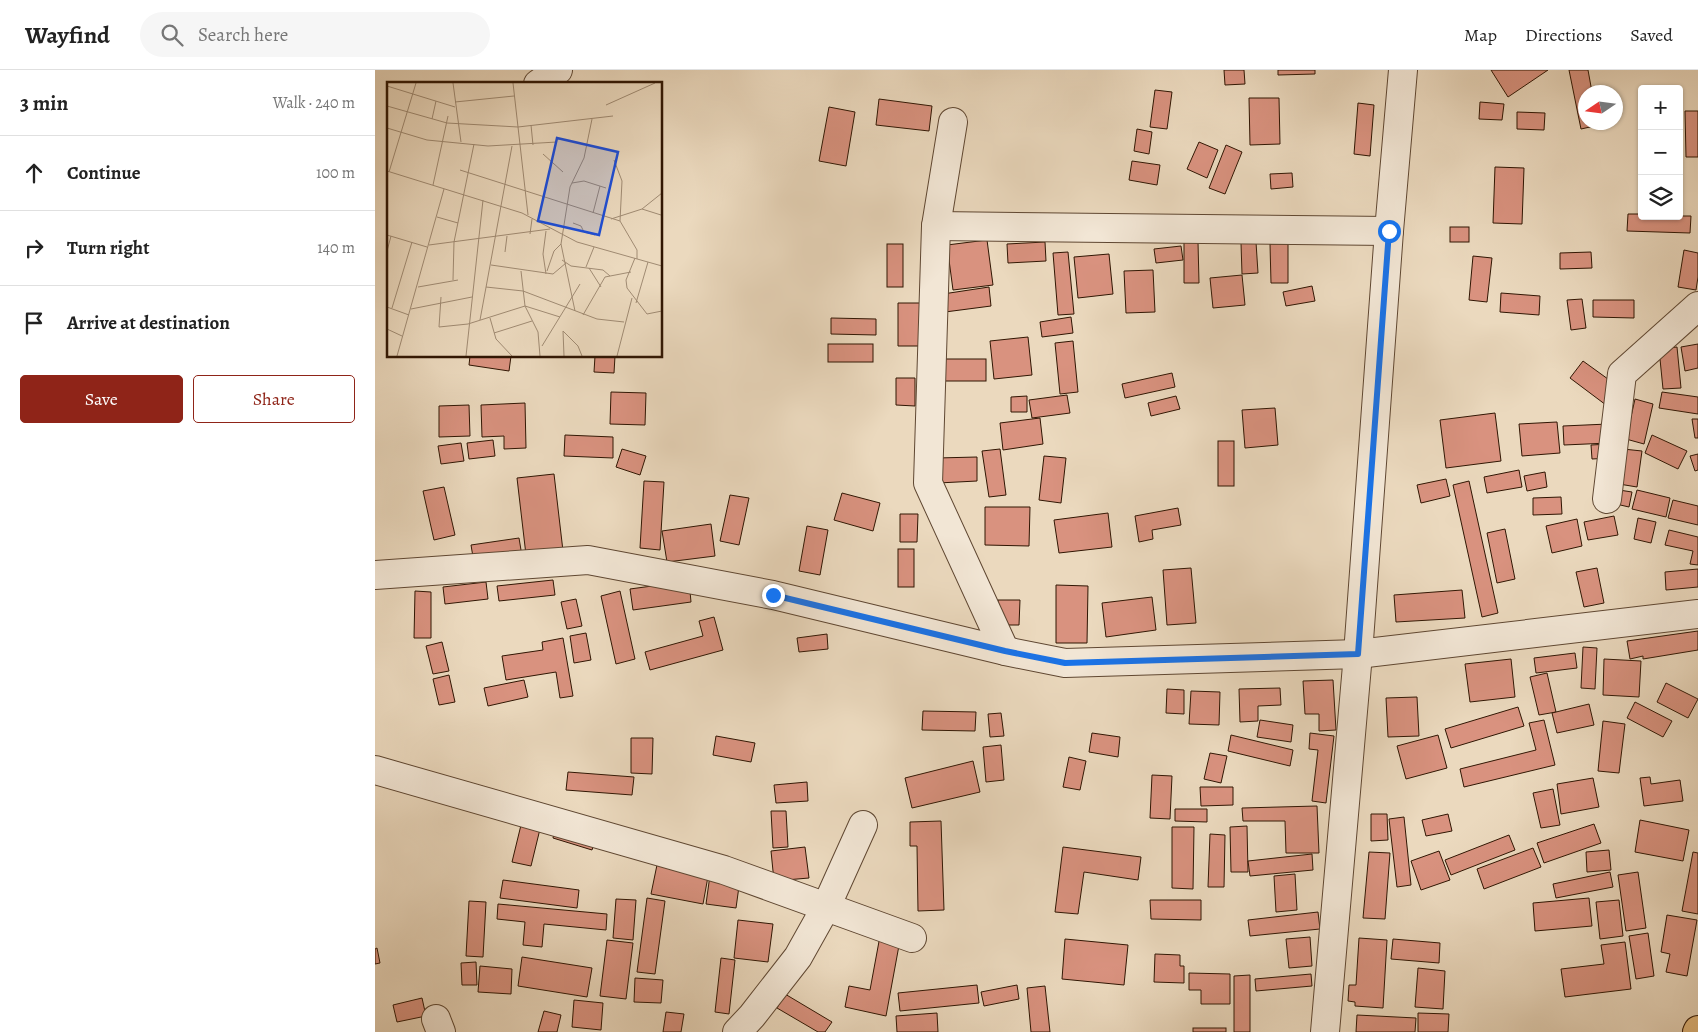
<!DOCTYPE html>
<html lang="en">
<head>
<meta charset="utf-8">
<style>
  body { margin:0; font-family:Alegreya,serif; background:#f6f6f6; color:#222 }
  .controls { position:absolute; right:15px; top:15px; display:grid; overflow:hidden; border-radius:5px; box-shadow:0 1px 4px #0004 }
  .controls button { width:45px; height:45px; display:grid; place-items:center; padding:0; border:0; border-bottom:1px solid #e0e0e0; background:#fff; color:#222; font:25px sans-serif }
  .compass { position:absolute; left:1203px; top:15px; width:45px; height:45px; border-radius:50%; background:#fff; box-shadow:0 1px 4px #0004; rotate:257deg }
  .stop { position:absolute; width:15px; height:15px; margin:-11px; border:4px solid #1a73e8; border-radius:50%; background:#fff }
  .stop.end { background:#1a73e8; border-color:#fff; box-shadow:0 1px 5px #0008 }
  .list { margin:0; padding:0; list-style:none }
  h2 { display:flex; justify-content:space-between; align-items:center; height:65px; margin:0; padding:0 20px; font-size:21px }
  h2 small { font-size:16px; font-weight:400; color:#767676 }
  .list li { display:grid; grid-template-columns:32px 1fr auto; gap:15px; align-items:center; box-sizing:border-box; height:75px; padding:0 20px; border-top:1px solid #e0e0e0 }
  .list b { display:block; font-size:19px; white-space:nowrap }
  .list em { font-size:16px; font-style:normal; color:#767676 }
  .actions { display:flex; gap:10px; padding:15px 20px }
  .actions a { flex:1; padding:11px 0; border:1px solid #8f2418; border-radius:5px; text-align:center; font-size:18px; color:#8f2418 }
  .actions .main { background:#8f2418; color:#fff }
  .icon { flex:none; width:28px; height:28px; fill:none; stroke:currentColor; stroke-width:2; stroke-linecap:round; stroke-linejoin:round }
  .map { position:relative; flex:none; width:1323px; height:962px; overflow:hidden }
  header { display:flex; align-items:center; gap:30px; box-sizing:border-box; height:70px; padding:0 25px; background:#fff; border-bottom:1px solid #e0e0e0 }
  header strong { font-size:24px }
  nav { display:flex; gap:28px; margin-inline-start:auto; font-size:18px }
  .search { width:350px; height:45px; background:#f6f6f6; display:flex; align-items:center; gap:12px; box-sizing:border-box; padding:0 18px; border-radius:28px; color:#767676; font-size:19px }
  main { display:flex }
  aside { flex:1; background:#fff }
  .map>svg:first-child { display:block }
  .building { fill:#d9927f; stroke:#301603 }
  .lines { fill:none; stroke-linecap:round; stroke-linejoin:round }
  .minor-casing { stroke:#5f4732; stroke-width:30 }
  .major-casing { stroke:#301603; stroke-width:30 }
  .minor { stroke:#f2e6d5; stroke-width:28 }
  .major { stroke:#e6bc7f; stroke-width:28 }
  .route { stroke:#1a73e8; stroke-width:6 }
  .inset-road { fill:none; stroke:#a08b73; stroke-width:1 }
  .view { fill:#1d4ed8; fill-opacity:0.15; stroke:#1d4ed8; stroke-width:2.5 }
  .inset-edge { fill:none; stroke:#301603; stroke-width:2.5 }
</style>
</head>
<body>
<header>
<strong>Wayfind</strong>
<div class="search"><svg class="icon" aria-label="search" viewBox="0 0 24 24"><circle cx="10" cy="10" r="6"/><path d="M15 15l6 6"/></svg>Search here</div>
<nav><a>Map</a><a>Directions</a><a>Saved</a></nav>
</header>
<main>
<aside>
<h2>3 min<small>Walk · 240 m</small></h2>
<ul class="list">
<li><svg class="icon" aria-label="ahead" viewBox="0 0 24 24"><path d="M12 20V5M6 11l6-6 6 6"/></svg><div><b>Continue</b></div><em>100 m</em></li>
<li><svg class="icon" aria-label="right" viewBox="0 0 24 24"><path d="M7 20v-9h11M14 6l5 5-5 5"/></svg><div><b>Turn right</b></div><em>140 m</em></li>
<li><svg class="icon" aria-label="arrive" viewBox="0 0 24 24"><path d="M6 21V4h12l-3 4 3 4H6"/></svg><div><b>Arrive at destination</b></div></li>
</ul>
<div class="actions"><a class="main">Save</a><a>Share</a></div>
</aside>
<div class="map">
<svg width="1323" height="962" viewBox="0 0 1323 962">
  <rect width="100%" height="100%" fill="#ebd9be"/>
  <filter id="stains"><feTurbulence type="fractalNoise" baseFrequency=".004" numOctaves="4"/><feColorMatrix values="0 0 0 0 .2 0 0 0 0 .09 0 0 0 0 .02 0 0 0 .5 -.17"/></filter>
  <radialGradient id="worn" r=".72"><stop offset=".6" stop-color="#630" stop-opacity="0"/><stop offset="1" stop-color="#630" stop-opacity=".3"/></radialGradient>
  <g class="building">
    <polygon points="849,0 869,0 870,14 850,15"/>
    <polygon points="903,0 940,0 940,4 903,5"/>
    <polygon points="1116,0 1173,0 1133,27"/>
    <polygon points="1194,0 1213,0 1217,22 1210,22 1210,52 1223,52 1224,55 1206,59"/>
    <polygon points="780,20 797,22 792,59 775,57"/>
    <polygon points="874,28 904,28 905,74 875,75"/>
    <polygon points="504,29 557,36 554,61 501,55"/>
    <polygon points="1105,32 1129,34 1127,50 1104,49"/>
    <polygon points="983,33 999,35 995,86 979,84"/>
    <polygon points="454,37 480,42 471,96 444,91"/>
    <polygon points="1310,41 1323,41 1323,87 1311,87"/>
    <polygon points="1142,42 1170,43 1169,60 1142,59"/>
    <polygon points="762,59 777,62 774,84 759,81"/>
    <polygon points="824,72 843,80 832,108 812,99"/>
    <polygon points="851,75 867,82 850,124 834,118"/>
    <polygon points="757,91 785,95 782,115 754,110"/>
    <polygon points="1120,97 1149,98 1147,154 1118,153"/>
    <polygon points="917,103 918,117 896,119 895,104"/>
    <polygon points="1253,144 1267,144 1267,146 1316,146 1315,163 1252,161"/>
    <rect x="1075" y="157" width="19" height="15"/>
    <polygon points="612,170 618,215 578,220 572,175"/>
    <polygon points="670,172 671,191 633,193 632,174"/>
    <polygon points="809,172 823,172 824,213 809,213"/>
    <polygon points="881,172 883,203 867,204 866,173"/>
    <rect x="512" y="174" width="16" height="43"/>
    <polygon points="895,174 913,174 913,213 896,213"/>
    <polygon points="806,176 808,190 781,193 779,179"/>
    <polygon points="1309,180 1323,183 1323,207 1321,220 1303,217"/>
    <polygon points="693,182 699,244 683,245 678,183"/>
    <polygon points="1216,182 1217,198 1185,199 1185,183"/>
    <polygon points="734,184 738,224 703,228 699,187"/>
    <polygon points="1098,186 1117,188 1112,232 1094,230"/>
    <polygon points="778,200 780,242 751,243 749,201"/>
    <polygon points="867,205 870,235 838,238 835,208"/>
    <polygon points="937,216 940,231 911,236 908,222"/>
    <polygon points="614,217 616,236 570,242 568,224"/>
    <polygon points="1126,223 1165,226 1164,245 1125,242"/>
    <polygon points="1207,229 1211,258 1196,260 1192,230"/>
    <polygon points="1218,230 1259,230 1259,248 1218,247"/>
    <polygon points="523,233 546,233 545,276 523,276"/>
    <polygon points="696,247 698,263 667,267 665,252"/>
    <polygon points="456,248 501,249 501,265 456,264"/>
    <polygon points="653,267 657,305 619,309 615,271"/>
    <polygon points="698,271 703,322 685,324 680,273"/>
    <rect x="453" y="274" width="45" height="18"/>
    <polygon points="1323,274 1323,298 1310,301 1306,277"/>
    <polygon points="1302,277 1306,318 1288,319 1284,279"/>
    <polygon points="95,286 136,286 134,301 94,295"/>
    <polygon points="220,286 240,286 239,303 219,302"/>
    <rect x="560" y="289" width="51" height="22"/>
    <polygon points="1208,291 1244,317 1231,335 1195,308"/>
    <polygon points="797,303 800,317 750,328 747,314"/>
    <polygon points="521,308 540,308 540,336 521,335"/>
    <polygon points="236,322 271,323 270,355 235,354"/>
    <polygon points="1287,322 1323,327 1323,344 1284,338"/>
    <polygon points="692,325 695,343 657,348 654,330"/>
    <polygon points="652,326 652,342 636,342 636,327"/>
    <polygon points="801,326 805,339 776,346 773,333"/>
    <polygon points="1260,329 1278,334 1269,374 1251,369"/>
    <polygon points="150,333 151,378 129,379 129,366 107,367 106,335"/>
    <polygon points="94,335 95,366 64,367 64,336"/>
    <polygon points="900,338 903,375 870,378 867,340"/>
    <polygon points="1120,343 1126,391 1071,398 1065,350"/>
    <polygon points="665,348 668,374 628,380 625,353"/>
    <polygon points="1317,349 1323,349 1323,368 1320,368"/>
    <polygon points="1182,352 1185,383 1147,386 1144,354"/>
    <polygon points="1233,354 1234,373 1189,375 1188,356"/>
    <polygon points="190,365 238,367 238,388 189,386"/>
    <polygon points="1277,365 1312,381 1303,399 1270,383"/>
    <polygon points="118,370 120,386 94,389 92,373"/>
    <rect x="843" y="371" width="16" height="45"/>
    <polygon points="86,373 89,391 66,394 63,376"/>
    <polygon points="1235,374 1235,388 1217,389 1216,375"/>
    <polygon points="247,379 271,386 265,405 241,397"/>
    <polygon points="625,379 631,425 614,427 607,381"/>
    <polygon points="1248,379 1267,381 1262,417 1244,414"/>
    <polygon points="1323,384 1323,400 1320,401 1315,386"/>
    <polygon points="669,386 691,388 686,433 664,430"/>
    <polygon points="602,387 602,411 563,413 562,388"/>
    <polygon points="1144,400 1147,417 1112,423 1109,407"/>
    <polygon points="1170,402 1172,417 1152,421 1149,406"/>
    <polygon points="179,404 188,481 151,485 142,408"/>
    <polygon points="1071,409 1075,426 1046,433 1042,415"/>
    <polygon points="269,411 289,412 285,480 265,478"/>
    <polygon points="1094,411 1123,543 1107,547 1078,415"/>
    <polygon points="69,417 80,465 59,470 48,421"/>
    <polygon points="1244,420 1257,422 1254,437 1241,434"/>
    <polygon points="1262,420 1295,428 1291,447 1257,439"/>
    <polygon points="467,423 505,433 498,461 459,450"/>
    <polygon points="355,425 374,428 364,475 345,471"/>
    <polygon points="1186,427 1187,444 1158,445 1158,428"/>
    <polygon points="1298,430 1323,436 1323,455 1293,448"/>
    <polygon points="610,437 655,437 654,476 610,475"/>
    <polygon points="803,438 806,455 777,460 778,469 764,472 760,446"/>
    <polygon points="733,443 737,477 684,483 679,450"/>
    <polygon points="525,444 543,444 542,472 525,472"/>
    <polygon points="1239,446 1243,465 1213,470 1209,452"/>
    <polygon points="1263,448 1281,452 1276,473 1259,469"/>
    <polygon points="1202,449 1207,476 1177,483 1171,456"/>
    <polygon points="336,454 340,486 292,492 287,461"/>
    <polygon points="432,456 453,460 445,505 424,501"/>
    <polygon points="1130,459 1140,509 1122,513 1112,463"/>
    <polygon points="1294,460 1323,467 1323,495 1315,494 1318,481 1290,475"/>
    <polygon points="144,468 147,486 99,493 96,475"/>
    <rect x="523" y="479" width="16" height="38"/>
    <polygon points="816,498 821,553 792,555 788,500"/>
    <polygon points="1222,498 1229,533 1209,537 1201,502"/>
    <polygon points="1323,499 1323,517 1291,520 1290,502"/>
    <polygon points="178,510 180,525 124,531 122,516"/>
    <polygon points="314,511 316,532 258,540 255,519"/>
    <polygon points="111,512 113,529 70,534 68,517"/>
    <polygon points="681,515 713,516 712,573 681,573"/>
    <polygon points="1087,520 1090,548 1021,552 1019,525"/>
    <polygon points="40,521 56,522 56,568 39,568"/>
    <polygon points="245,521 260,589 241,594 226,526"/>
    <polygon points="777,527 781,560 731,567 727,533"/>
    <polygon points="201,529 207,556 192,559 186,532"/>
    <polygon points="623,530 645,530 644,555 623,555"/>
    <polygon points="339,547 348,580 275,600 270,582 328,566 324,551"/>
    <polygon points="1323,561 1323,580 1268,589 1268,586 1255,589 1252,571"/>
    <polygon points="211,563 216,590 199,593 195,566"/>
    <polygon points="452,564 453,579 424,582 422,568"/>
    <polygon points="188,568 198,626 185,628 181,602 131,610 127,586 168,580 167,572"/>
    <polygon points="67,572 74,601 58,604 51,576"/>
    <polygon points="1208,577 1222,578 1220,619 1206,618"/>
    <polygon points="1200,583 1202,598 1161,603 1159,588"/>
    <polygon points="1136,589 1140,627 1095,632 1090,594"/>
    <polygon points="1229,589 1266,591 1264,627 1228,625"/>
    <polygon points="1172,603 1181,642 1164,645 1155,607"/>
    <polygon points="74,605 80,632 64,635 58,609"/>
    <polygon points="149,610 153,627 113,636 109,618"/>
    <polygon points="958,610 961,660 944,661 944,644 930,644 928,611"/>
    <polygon points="1291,613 1323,629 1313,648 1282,632"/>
    <polygon points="905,618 906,635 883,636 883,651 865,652 864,619"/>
    <polygon points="792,619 809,620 809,644 791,643"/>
    <polygon points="816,621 845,622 844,655 814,654"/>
    <polygon points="1042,627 1044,666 1013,667 1011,628"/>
    <polygon points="1260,632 1297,651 1288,667 1252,648"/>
    <polygon points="1214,634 1219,655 1182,663 1177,643"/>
    <polygon points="1143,637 1149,656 1076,678 1070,659"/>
    <polygon points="548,641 601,642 600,661 547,660"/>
    <polygon points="626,643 629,666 615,667 613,644"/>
    <polygon points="885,650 918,655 916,672 882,667"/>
    <polygon points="1169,650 1180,695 1089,717 1085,699 1161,680 1154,653"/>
    <polygon points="1228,651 1250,654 1244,703 1223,701"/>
    <polygon points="717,663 745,667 743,687 714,682"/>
    <polygon points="935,663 959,666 951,733 937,731 943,680 934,679"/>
    <polygon points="856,665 918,680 915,696 853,681"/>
    <polygon points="1063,665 1072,698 1031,709 1022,676"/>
    <polygon points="341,666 380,673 376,692 338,685"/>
    <polygon points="256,668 278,668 277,704 256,703"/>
    <polygon points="626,675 629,710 611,712 608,677"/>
    <polygon points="835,683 852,686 846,713 829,709"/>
    <polygon points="694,687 711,691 705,720 688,717"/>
    <polygon points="598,691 605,722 537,738 530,708"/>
    <polygon points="193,702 259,707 257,725 191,720"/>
    <polygon points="777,705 797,706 795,749 775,748"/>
    <polygon points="1275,707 1276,714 1305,710 1308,731 1269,736 1265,708"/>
    <polygon points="1218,708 1224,737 1186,744 1182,714"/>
    <polygon points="432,712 433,731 401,733 399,715"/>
    <polygon points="825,717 858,717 858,735 826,736"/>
    <polygon points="1178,719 1185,755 1166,758 1158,723"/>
    <polygon points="942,736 944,783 911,783 910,751 868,751 867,738"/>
    <polygon points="800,739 832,739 832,752 800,751"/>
    <polygon points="396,741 411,741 413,777 398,778"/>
    <polygon points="996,744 1012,744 1013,770 996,771"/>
    <polygon points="1073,744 1077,761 1051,766 1047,750"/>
    <polygon points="1029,747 1036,815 1022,817 1014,749"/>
    <polygon points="1265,750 1314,760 1308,791 1260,782"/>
    <polygon points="566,751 569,840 543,841 542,776 535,776 535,752"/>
    <polygon points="181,754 221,766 217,780 178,768"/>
    <polygon points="1219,754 1226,773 1169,793 1162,773"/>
    <polygon points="146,755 165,759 156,796 137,792"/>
    <polygon points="872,756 873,802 856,802 855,757"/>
    <polygon points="797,757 819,757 818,819 797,818"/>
    <polygon points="835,764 850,765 849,817 833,817"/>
    <polygon points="1134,765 1140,780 1076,805 1070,790"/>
    <polygon points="430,777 434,808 399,811 396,781"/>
    <polygon points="688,777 766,787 763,810 709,802 703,844 680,842"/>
    <polygon points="1158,778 1166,797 1109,819 1102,799"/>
    <polygon points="1234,780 1236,800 1212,802 1211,782"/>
    <polygon points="1064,781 1075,810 1046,820 1036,791"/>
    <polygon points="994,782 1015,783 1010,849 988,848"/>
    <polygon points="1318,782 1323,783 1323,844 1307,841"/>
    <polygon points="937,784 938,800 875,806 873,791"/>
    <polygon points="283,790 334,801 328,834 276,824"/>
    <polygon points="1235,802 1238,817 1181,828 1178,814"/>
    <polygon points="1263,802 1271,858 1251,861 1243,805"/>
    <polygon points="920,804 922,840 901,842 899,806"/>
    <polygon points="335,805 365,809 361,838 331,834"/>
    <polygon points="128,810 204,820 202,838 125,828"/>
    <polygon points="272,828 290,831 280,904 262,902"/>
    <polygon points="1214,828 1217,856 1160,861 1158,833"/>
    <polygon points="241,829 261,830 258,870 238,868"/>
    <polygon points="775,830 826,830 826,850 776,849"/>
    <polygon points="1244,830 1248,866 1225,869 1221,832"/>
    <polygon points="94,831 111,832 108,887 91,886"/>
    <polygon points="123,834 232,844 231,860 169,854 167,877 148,875 150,852 122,849"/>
    <polygon points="943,842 945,859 875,866 873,850"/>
    <polygon points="1292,845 1322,850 1312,906 1291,902 1295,884 1286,882"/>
    <polygon points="363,850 398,854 393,892 359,888"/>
    <polygon points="1273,863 1279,906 1261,909 1254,866"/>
    <polygon points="505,866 525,870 511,946 470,937 474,916 495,920"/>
    <polygon points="935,867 937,896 914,898 911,869"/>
    <polygon points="984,868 1012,870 1008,938 980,936 980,932 973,931 974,915 981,915"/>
    <polygon points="690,869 753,875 749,915 687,909"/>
    <polygon points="1018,869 1065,873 1064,893 1016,889"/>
    <polygon points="232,870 258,873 251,929 225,926"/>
    <polygon points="1250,872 1256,919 1190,927 1186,899 1229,894 1226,875"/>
    <polygon points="2,878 5,893 0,894 0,879"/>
    <polygon points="780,884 805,885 805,896 809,896 809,913 779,912"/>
    <polygon points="147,887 217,898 212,927 143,916"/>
    <polygon points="346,888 360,890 354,944 340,942"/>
    <polygon points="101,892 102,915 87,915 86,893"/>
    <polygon points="105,896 137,899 136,924 103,922"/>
    <polygon points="1043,898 1070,901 1068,939 1040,937"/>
    <polygon points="814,903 855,904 855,934 826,934 826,920 814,920"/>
    <polygon points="936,904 937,916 881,921 880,909"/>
    <polygon points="875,905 875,962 859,962 859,906"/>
    <polygon points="260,908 288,910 286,933 259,932"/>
    <polygon points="602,915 604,933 525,941 523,923"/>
    <polygon points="642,915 644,929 609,936 606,922"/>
    <polygon points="670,916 675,962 656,962 652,918"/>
    <polygon points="410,924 457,952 450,962 443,962 402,938"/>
    <polygon points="47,928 51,946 22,952 18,935"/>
    <polygon points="199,930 228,933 226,960 197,957"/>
    <polygon points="169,941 186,945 182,962 163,962"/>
    <polygon points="291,942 309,944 306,962 288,962"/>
    <polygon points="562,943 563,962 522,962 521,946"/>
    <polygon points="1043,943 1074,944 1073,962 1043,962"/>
    <polygon points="982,945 1041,948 1040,962 981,962"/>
    <rect x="818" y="958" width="33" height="4"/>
  </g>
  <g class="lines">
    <defs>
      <g id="minor">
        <polyline points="163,14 183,0"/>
        <polyline points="578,52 561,156 553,413 630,581"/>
        <polyline points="561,156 1014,161"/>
        <polyline points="1232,429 1247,304 1323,236"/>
        <polyline points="0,505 213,490 398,525 630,581 690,593 983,584 1323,544"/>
        <polyline points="0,700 349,800 537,868"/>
        <polyline points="61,949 66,962"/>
        <polyline points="362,962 377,946 423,887 451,837 488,755"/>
        <polyline points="950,962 983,584 1014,161 1028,0"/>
      </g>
      <polyline id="major" points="1322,962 1323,960"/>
    </defs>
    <use href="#minor" class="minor-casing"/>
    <use href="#major" class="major-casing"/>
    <use href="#minor" class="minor"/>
    <use href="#major" class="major"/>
  </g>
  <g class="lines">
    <polyline class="route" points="398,525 630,581 690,593 983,584 1014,161"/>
  </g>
  <g transform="translate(12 12)">
    <rect width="275" height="275" fill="#ebd9be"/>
    <path class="inset-road" d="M 66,1 L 74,60M 126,1 L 141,133M 0,4 L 68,25M 68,20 L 127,14M 219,23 L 268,1M 0,24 L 60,41 L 131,45 L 226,34M 45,37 L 49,19M 144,43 L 146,63M 0,46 L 40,58 L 101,64 L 170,60M 156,72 L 176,90M 227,78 L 235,99 L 233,139 L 250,168 L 250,177M 73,88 L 233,139M 0,89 L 135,131 L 190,160 L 275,184M 2,90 L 29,1M 185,101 L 197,99 L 219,106M 46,103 L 61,34M 255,127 L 274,133M 206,131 L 213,104M 50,135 L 71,141M 224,137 L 255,127 L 275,111M 186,141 L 194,144 L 197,150 L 208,153M 159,149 L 156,172 L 159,192M 143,152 L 145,137M 0,153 L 40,165M 42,163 L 163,147M 0,169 L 4,154M 118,170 L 120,154M 248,176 L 239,198 L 240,206 L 260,232 L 275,229M 175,178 L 184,184 L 216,188 L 223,194M 104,183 L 166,192 L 179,181M 199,185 L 207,165M 202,186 L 214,205M 134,189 L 138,224 L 151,250 L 153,274M 160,189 L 167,169 L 174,162M 66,198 L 67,160 L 87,62M 31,205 L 71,198M 99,205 L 136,209 L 210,237 L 237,240M 54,215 L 52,245 L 81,242 L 138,224 L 173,235M 249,221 L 261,180M 0,225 L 22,233M 5,226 L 25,160M 24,227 L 85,215M 188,229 L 174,162 L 183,105 L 197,76 L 205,37M 196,233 L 218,195 L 244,190M 103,236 L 109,257 L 125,274M 93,238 L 125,64M 0,247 L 15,254M 107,251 L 145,239M 155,264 L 193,202M 10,274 L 57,107M 79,274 L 96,118M 177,274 L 176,249 L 191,264 L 195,274M 230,274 L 245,216"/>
    <path class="view" d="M 170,56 L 231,70 L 212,153 L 151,139 Z"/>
    <rect width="275" height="275" class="inset-edge"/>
  </g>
  <rect width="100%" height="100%" filter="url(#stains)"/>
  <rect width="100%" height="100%" fill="url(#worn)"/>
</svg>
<div class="controls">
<button>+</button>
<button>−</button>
<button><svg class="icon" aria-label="layers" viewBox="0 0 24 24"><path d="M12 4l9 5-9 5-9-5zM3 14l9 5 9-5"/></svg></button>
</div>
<svg class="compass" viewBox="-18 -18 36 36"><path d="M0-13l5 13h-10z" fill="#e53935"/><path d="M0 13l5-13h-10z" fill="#767676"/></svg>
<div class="stop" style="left:1014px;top:161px"></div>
<div class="stop end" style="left:398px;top:525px"></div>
</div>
</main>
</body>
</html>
